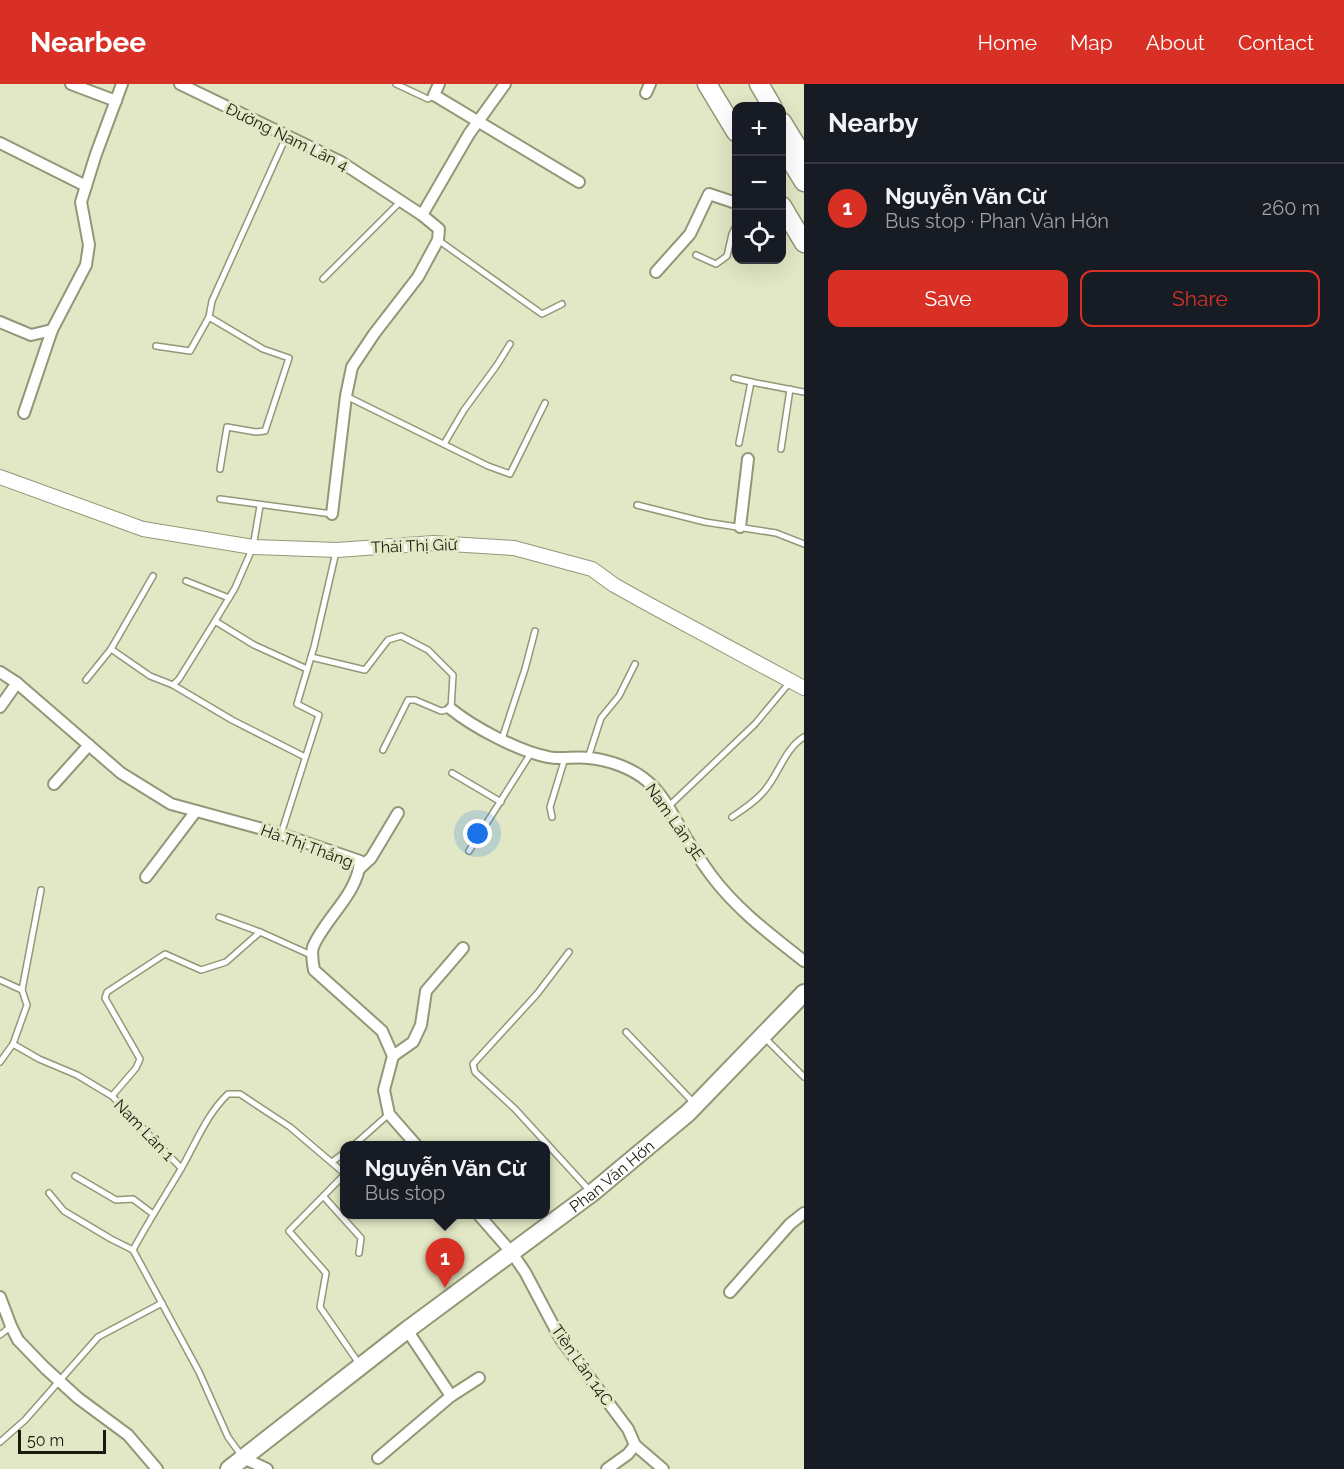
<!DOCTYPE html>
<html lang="en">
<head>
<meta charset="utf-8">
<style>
  body { margin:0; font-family:Raleway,sans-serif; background:#242831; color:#f1f3f6 }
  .controls { position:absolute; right:18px; top:18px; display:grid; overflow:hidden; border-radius:12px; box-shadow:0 6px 24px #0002 }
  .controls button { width:54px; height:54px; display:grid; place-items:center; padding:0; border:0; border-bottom:2px solid #363941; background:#171b24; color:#f1f3f6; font:30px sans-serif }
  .scale { position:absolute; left:18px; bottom:15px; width:88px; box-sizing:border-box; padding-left:6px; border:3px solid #191b0e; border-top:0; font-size:16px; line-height:21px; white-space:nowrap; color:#191b0e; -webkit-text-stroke:4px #e2e8c5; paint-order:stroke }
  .you { position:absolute; left:478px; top:750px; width:21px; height:21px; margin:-15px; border:4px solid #fff; border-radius:50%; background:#1a73e8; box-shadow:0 0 0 9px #1a73e833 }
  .badge { display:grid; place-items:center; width:39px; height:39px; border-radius:50%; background:#d93025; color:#fff; font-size:20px; font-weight:700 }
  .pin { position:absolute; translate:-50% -50px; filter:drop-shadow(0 2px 3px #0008) }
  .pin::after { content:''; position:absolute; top:32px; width:21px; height:18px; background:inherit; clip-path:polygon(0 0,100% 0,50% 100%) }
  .popup { position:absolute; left:340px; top:1057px; width:210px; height:78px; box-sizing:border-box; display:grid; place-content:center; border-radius:12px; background:#171b24; filter:drop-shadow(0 2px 4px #0005); font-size:20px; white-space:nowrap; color:#9ea1a6 }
  .popup b { font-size:22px; color:#f1f3f6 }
  .popup::after { content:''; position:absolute; left:50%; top:100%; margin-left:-12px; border:12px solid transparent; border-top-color:#171b24 }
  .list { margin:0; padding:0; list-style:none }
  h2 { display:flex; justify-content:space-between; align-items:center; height:78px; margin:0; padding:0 24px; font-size:26px }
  h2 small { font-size:20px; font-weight:400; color:#9ea1a6 }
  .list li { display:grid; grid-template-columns:39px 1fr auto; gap:18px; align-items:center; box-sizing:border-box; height:90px; padding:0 24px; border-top:2px solid #363941 }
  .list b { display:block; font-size:22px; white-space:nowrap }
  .list p { margin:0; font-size:20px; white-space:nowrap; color:#9ea1a6 }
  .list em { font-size:20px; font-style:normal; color:#9ea1a6 }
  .actions { display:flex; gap:12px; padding:18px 24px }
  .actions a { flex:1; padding:14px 0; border:2px solid #d93025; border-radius:12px; text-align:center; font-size:21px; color:#d93025 }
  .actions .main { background:#d93025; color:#fff }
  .icon { flex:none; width:33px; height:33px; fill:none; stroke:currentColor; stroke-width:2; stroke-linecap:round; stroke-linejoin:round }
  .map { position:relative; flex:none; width:804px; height:1385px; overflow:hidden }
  header { display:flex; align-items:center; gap:36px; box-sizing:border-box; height:84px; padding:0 30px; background:#d93025; color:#fff }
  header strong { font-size:28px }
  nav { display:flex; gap:33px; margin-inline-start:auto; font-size:21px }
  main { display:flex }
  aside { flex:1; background:#171b24 }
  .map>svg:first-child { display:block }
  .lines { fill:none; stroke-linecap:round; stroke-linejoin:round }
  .service-casing { stroke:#929877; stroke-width:8 }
  .minor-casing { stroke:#929877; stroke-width:14 }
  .tertiary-casing { stroke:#929877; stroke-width:16 }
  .secondary-casing { stroke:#929877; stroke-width:20 }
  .trunk-casing { stroke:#929877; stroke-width:21 }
  .service { stroke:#fff; stroke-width:5 }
  .minor { stroke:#fff; stroke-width:10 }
  .tertiary { stroke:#fff; stroke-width:14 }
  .secondary { stroke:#fff; stroke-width:16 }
  .trunk { stroke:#fff; stroke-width:18 }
  .labels { text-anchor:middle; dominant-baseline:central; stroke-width:6; stroke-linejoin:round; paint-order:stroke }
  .street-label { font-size:16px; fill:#191b0e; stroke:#e2e8c5 }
</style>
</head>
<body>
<header>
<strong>Nearbee</strong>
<nav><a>Home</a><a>Map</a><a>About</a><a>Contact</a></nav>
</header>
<main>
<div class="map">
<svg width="804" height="1385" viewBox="0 0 804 1385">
  <rect width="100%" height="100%" fill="#e2e8c5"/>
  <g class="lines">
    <defs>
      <g id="service">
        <polyline points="396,0 428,15 434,11"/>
        <polyline points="438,156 542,230 562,220"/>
        <polyline points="696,171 716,180 727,172 732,150 736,142"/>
        <polyline points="323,195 400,118"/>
        <polyline points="156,262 190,267 209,233"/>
        <polyline points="734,294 751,298"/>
        <polyline points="346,312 488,382 510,390 545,319"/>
        <polyline points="739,359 751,298 804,308"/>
        <polyline points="444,360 464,326 497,281 510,260"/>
        <polyline points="781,365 790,305"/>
        <polyline points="220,385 227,343 256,348 265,347 289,274 263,265 209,233 212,217 286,53"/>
        <polyline points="220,415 332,430"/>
        <polyline points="637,421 705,438 776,449 804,460"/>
        <polyline points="260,422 253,463 235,504 215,537 254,561 307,585"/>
        <polyline points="153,492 111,565 150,592 173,601 179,595 215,537"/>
        <polyline points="186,497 229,514"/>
        <polyline points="311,573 365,586 388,556 401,552 428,566 453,591 451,625 441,627 415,616 408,616 383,666"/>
        <polyline points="86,596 111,565"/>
        <polyline points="173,601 232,636 305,673"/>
        <polyline points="502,655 525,585 535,547"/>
        <polyline points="588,674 601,634 619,612 635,580"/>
        <polyline points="452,689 501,718"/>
        <polyline points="669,722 755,640 790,598"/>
        <polyline points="552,733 550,723 565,674"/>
        <path d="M 732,733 C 744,725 756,717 765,706 C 778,691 786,663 804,653"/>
        <polyline points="281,750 319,631 297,620 314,563 336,468"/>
        <polyline points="469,767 531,669"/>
        <polyline points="219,833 260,848 311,871"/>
        <polyline points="569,868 537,910 473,980 475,988 515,1025 591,1108"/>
        <polyline points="0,896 22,906 27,921 13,960 39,975 77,991 112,1012 181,1084"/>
        <polyline points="22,906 41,806"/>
        <polyline points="626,948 693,1018"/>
        <polyline points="764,953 804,993"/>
        <polyline points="0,978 13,960"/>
        <polyline points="112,1012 136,984 140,975 105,914 107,908 165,870 201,886 226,878 260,848"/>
        <polyline points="353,1062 389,1030"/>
        <polyline points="332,1078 344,1069"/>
        <polyline points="344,1091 289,1147 326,1189 320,1223 360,1281"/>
        <polyline points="75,1092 116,1116 133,1115 153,1130"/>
        <polyline points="49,1109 64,1127 111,1155 133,1166"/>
        <polyline points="324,1113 361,1154 359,1169"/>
        <path d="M 133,1166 C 148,1138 165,1112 181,1085 C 196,1059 206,1031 228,1010 L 240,1010 L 255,1020 L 290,1043 L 344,1089"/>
        <polyline points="133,1166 199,1288 228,1353 241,1371"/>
        <polyline points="0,1251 10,1243"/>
        <polyline points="0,1358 25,1336 98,1253 162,1219"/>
      </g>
      <g id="minor">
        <polyline points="71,0 116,17"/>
        <polyline points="180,0 341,78 422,131 439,145 438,156 418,193 374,250 352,283 346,312 332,430"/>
        <polyline points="439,0 434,11 579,98"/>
        <polyline points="646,9 650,0"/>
        <polyline points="0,59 86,102"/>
        <polyline points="422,131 469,50 505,0"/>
        <polyline points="656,188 690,150 709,110 736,119"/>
        <polyline points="0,238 31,251 52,246"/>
        <polyline points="24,329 52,246 86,181 89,161 81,118 96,70 122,0"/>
        <polyline points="740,443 748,375"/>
        <path d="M 0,588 L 17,599 L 121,689 L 171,720 L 281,750 L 360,777 C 358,810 325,834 313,863 C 311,869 313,880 314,886 L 382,947 L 393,972 L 384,1006 L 389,1030 L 417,1062"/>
        <polyline points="0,623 17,599"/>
        <path d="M 451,625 C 473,643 520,668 548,673 C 561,676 575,672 589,674 C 609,676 632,684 647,697 C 665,711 676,738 688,757 C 695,768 703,780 711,791 C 736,825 771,851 804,877"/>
        <polyline points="54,700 89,661"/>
        <polyline points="359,785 371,774 398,729"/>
        <polyline points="146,793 196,727"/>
        <polyline points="393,972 413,958 421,941 426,907 463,864"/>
        <polyline points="478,1130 512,1169 525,1188 560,1254 628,1345 635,1361 628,1370 607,1385"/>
        <polyline points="730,1208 790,1140 804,1129"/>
        <polyline points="0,1213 11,1242 18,1256 45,1284 78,1314 128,1351 157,1385"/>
        <polyline points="407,1246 451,1312"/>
        <polyline points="635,1361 663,1385"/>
        <polyline points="243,1374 267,1385"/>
        <polyline points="378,1374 451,1312 479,1294"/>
      </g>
      <polyline id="tertiary" points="0,393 143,445 253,463 337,466 434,459 514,464 592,485 614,501 650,521 804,604"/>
      <g id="secondary">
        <path id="s1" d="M 229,1385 L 407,1246 L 592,1109 L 688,1029 L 804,909"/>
      </g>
      <g id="trunk">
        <polyline points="707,0 736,48"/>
        <polyline points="759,0 772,22"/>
        <polyline points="782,38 804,74"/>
        <polyline points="782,62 804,98"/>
        <polyline points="782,122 804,159"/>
      </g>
    </defs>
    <use href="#service" class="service-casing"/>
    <use href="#minor" class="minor-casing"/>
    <use href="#tertiary" class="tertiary-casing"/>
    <use href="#secondary" class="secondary-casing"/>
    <use href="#trunk" class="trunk-casing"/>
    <use href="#service" class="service"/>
    <use href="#minor" class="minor"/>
    <use href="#tertiary" class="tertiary"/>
    <use href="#secondary" class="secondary"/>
    <use href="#trunk" class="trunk"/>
  </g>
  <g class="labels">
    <g class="street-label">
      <text transform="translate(287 53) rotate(26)">Đường Nam Lân 4</text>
      <text transform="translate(414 462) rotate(-2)">Thái Thị Giữ</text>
      <text transform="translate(675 738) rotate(55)">Nam Lân 3E</text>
      <text transform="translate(307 762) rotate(20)">Hà Thị Thắng</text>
      <text transform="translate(144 1046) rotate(46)">Nam Lân 1</text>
      <text stroke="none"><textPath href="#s1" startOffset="482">Phan Văn Hớn</textPath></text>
      <text transform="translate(582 1281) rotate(55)">Tiền Lân 14C</text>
    </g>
  </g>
</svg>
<div class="controls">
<button>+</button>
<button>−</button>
<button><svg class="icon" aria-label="locate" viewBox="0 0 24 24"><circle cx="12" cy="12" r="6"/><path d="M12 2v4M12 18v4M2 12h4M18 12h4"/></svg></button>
</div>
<div class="scale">50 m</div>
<div class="you"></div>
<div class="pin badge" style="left:445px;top:1204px">1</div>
<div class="popup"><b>Nguyễn Văn Cừ</b>Bus stop</div>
</div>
<aside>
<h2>Nearby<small></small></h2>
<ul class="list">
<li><span class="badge">1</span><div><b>Nguyễn Văn Cừ</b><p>Bus stop · Phan Văn Hớn</p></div><em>260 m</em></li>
</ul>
<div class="actions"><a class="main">Save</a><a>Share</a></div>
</aside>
</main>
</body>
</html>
